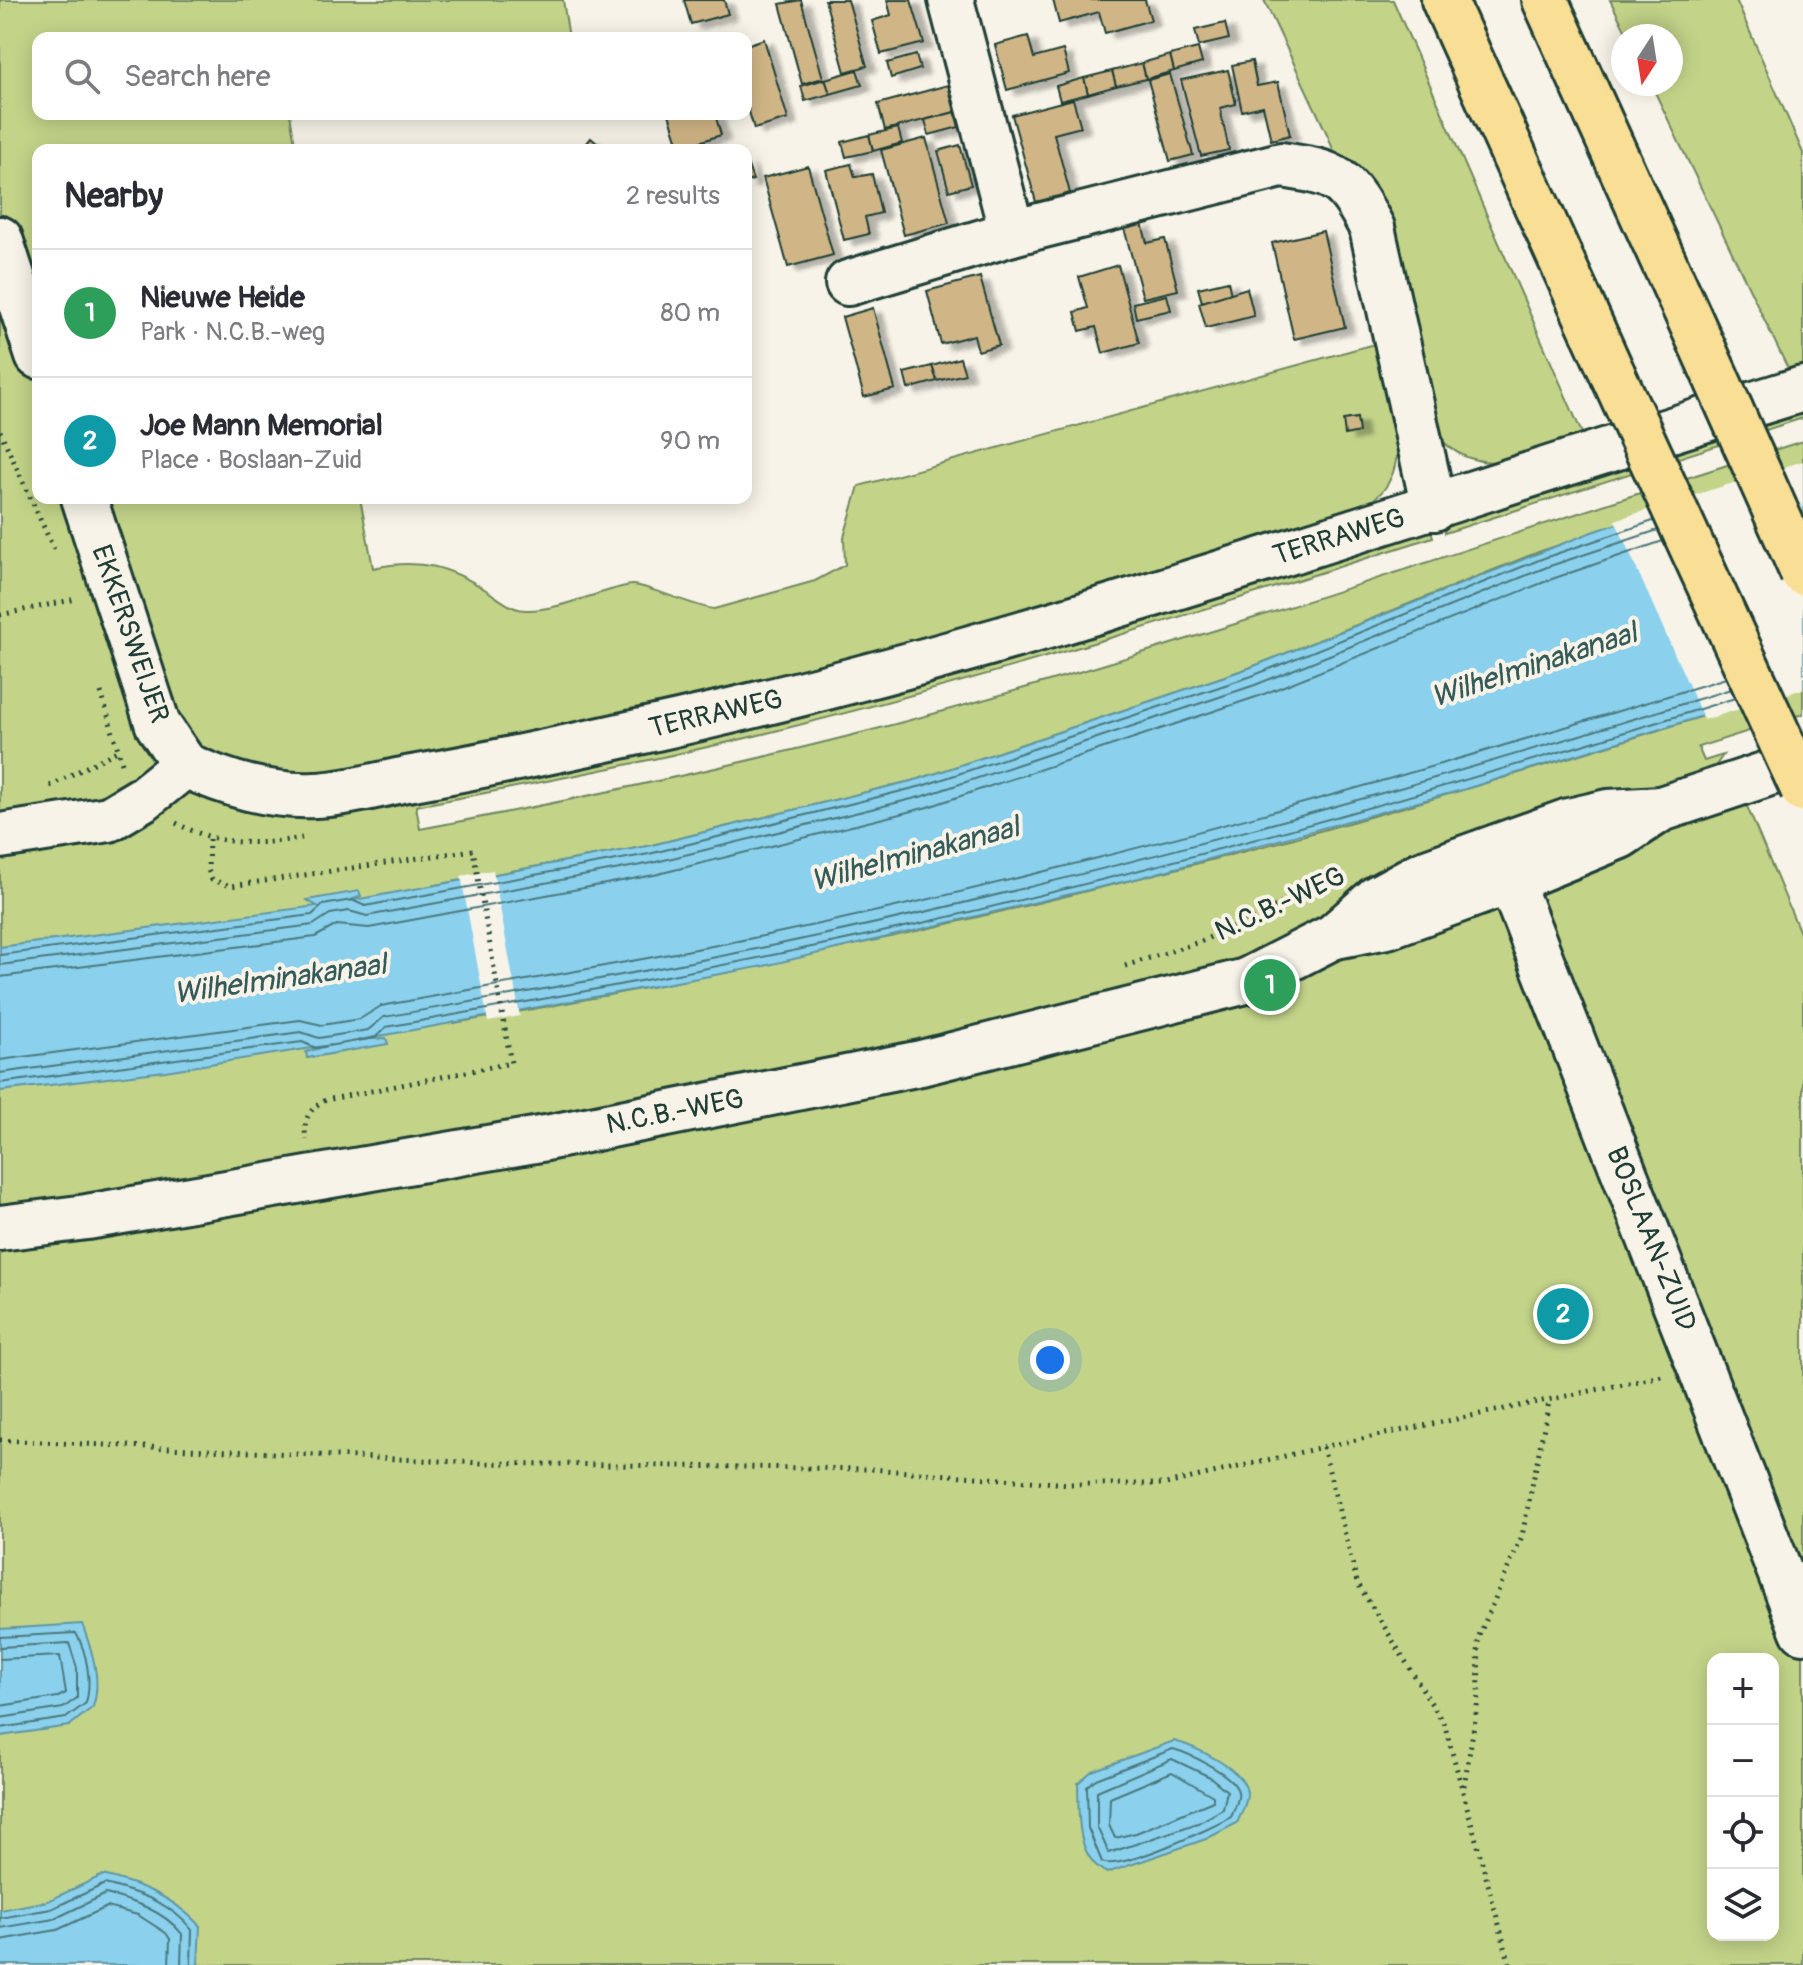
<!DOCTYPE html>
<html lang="en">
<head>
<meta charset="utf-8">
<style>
  body { margin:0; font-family:Pangolin,sans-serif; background:#f7f7f7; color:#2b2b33 }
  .controls { position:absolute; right:24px; bottom:24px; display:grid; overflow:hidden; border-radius:16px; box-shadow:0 4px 20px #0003 }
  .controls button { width:72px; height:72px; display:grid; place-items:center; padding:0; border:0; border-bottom:2px solid #e1e1e2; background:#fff; color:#2b2b33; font:40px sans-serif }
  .compass { position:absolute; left:1611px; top:24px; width:72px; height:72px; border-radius:50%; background:#fff; box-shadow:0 4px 20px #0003; rotate:192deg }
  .you { position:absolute; left:1050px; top:1360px; width:28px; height:28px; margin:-20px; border:6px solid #fff; border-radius:50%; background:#1a73e8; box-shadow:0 0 0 12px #1a73e833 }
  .badge { display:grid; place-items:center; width:52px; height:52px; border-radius:50%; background:#d1495b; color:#fff; font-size:26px; font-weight:700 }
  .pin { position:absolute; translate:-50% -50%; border:4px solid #fff; box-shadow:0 2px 8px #0006 }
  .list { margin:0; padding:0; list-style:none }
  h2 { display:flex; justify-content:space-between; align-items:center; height:104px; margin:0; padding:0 32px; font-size:34px }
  h2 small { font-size:26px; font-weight:400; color:#7c7c81 }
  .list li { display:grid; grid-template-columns:52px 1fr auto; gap:24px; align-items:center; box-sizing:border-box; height:128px; padding:0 32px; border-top:2px solid #e1e1e2 }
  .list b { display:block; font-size:30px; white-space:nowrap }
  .list p { margin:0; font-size:26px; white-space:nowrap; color:#7c7c81 }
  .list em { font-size:26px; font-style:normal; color:#7c7c81 }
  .icon { flex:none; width:44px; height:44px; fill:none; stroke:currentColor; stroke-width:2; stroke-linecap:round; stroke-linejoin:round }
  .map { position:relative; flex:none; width:1803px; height:1965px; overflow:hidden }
  .search { position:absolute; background:#fff; box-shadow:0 4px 20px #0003; left:32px; top:32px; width:720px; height:88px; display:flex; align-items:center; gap:20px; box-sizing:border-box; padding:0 28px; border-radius:16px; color:#7c7c81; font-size:30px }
  .panel { position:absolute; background:#fff; box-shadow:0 4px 20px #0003; left:32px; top:144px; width:720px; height:360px; border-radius:16px }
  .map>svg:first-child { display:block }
  .green { fill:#c3d489; stroke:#71885e; stroke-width:2; fill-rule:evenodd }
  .water { fill:#8bd1ed; stroke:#6096a3; stroke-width:2 }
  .pier { fill:#f7f3e8 }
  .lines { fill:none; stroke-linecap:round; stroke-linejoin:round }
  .shore { stroke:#4a787e; stroke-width:2 }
  .building { fill:#d0b686; stroke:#1f3d34; stroke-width:2; filter:url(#shadow) }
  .minor-casing { stroke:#1f3d34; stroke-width:50 }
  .highway-casing { stroke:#1f3d34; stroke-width:50 }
  .path { stroke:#1f3d34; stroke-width:5; stroke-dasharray:2 6; stroke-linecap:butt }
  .minor { stroke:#f7f3e8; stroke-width:44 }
  .highway { stroke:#f9df96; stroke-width:44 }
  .highway-bridge-casing { stroke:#1f3d34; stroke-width:50; stroke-linecap:butt }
  .highway-bridge { stroke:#f9df96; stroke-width:44 }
  .labels { text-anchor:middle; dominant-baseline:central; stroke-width:8; stroke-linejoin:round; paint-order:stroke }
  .street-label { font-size:28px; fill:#1f3d34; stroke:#f7f3e8 }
  .water-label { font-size:30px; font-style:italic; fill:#355b59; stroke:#f7f3e8 }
</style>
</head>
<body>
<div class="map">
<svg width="1803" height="1965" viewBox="0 0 1803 1965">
  <defs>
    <filter id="shadow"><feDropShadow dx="9" dy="5" stdDeviation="2" flood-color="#0004"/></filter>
  </defs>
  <rect width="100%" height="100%" fill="#f7f3e8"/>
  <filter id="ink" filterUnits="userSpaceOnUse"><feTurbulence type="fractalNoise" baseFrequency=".0125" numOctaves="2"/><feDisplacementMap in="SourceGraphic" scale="16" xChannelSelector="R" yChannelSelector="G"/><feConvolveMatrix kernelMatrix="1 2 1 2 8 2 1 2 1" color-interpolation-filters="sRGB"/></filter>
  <g filter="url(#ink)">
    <g class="green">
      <path d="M 0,0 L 563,0 L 569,38 L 38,38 L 38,114 L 290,114 L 296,150 L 38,150 L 38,498 L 360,498 L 373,568 C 418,558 450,566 489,592 C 500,599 512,610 526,610 C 559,611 602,589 632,585 C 644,584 695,607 714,609 L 815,581 L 845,565 L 844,537 L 859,486 L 1378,343 C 1387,386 1413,448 1385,488 C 1377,499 1363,507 1351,515 L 414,795 L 1430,527 L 1433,537 C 1214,607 995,676 771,732 C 654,761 535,784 416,806 L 420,829 C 612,793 802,752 990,698 C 1263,620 1532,526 1803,441 L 1803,465 L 1541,551 L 1249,668 L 919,779 L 648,846 L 430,886 L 454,1023 C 723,977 989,918 1253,849 C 1438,800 1621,742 1803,685 L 1803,714 L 1698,747 L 1704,761 L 1723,755 L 1712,771 L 1744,799 L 1803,940 L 1803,1965 L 0,1965 ZM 1713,1659 L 1773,1659 L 1773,1935 L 1713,1935 Z"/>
      <path d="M 1264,0 L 1393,0 L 1585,440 C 1536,455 1478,483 1438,436 L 1328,136 Z"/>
      <polygon points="1610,0 1736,0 1803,153 1803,371 1791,375 1651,84 1671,84 1671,36 1628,36"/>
      <polygon points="1803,408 1803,418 1445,533 1442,523"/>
    </g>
    <g class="water">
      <polygon points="1803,465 1803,685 1462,790 1139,878 764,966 358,1040 386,1038 388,1044 307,1058 306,1052 331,1045 165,1071 0,1091 0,947 317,906 307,900 359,891 361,896 349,901 648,846 919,779 1249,668 1592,532"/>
      <path d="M 82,1624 C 92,1650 102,1680 93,1707 L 69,1726 L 0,1736 L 0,1629 Z"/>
      <path d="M 1174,1741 C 1194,1746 1244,1769 1247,1792 C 1248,1802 1241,1814 1237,1823 L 1206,1839 L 1107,1873 C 1075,1857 1079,1815 1078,1783 L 1092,1771 Z"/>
      <path d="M 103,1875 C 142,1885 172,1896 200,1926 L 198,1965 L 0,1965 L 0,1910 L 48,1901 Z"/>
    </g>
    <g class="pier">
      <polygon points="1803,461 1803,689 1704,720 1615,520"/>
      <polygon points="493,870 520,1016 488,1022 461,876"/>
    </g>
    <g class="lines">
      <g class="shore">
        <polyline points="0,955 312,915 323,905 352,900 365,906 649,854 922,786 1252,676 1544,558 1653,521"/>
        <polyline points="0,965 313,925 330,914 349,911 367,916 652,863 924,796 1255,685 1547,567 1658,530"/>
        <polyline points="0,977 315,937 337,925 369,928 654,875 928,807 1259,696 1552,579 1663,541"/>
        <path d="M 0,1060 L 300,1020 L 322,1025 L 360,1019 L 381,1006 C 507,983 633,962 758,937 C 1085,869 1407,777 1726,678"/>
        <path d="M 0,1073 L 301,1032 L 319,1038 L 368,1030 L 384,1017 C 510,995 636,974 761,948 C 1089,880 1411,788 1731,689"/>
        <path d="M 0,1083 L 302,1042 L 316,1048 L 375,1038 L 386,1027 C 562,996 739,964 914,925 C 1191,862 1464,783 1735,698"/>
        <path d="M 0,1637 L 76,1633 C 87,1653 92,1681 86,1703 L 66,1718 L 0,1728"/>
        <polyline points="0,1647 69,1643 77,1668 77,1698 63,1708 0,1718"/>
        <polyline points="0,1659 60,1656 66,1693 58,1697 0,1706"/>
        <path d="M 1173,1749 C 1188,1753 1235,1775 1238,1792 C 1240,1799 1234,1810 1231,1817 C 1212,1828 1120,1871 1102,1862 L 1088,1828 L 1087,1786 L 1096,1779 Z"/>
        <polygon points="1172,1759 1210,1777 1227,1791 1223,1809 1198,1823 1109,1853 1097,1827 1097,1791"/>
        <polygon points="1172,1772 1213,1796 1213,1801 1136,1833 1115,1838 1109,1825 1110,1798"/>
        <path d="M 0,1918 L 51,1909 L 105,1884 C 139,1893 170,1902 192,1930 L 191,1965"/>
        <path d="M 0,1928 L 54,1919 L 106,1894 C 135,1902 163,1910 182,1934 L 181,1965"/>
        <polyline points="0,1940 57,1930 107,1907 138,1915 166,1933 170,1939 169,1965"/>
      </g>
    </g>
    <g class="building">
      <polygon points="684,0 724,0 728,14 691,24"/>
      <polygon points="801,0 823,78 802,84 780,4"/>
      <polygon points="825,0 848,0 867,66 845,72"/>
      <polygon points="887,0 911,0 924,43 881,54 872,21 891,15"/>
      <polygon points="1053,0 1145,0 1151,20 1105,33 1099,12 1059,23"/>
      <polygon points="1225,23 1229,39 1199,46 1195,30"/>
      <polygon points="1028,36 1034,58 1063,50 1069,73 1007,90 995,45"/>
      <polygon points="764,39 788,119 754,129 746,101 746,45"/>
      <polygon points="1198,48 1202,63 1174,71 1170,55"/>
      <polygon points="916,55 920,69 891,78 887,63"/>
      <polygon points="1170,55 1174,71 1146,79 1142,63"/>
      <polygon points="1252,61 1257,86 1278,82 1290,135 1271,140 1263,106 1242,111 1232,65"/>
      <polygon points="1142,63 1146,79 1116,86 1112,71"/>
      <polygon points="857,70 862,85 830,94 825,79"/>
      <polygon points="1228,70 1236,104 1220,108 1229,150 1201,156 1181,80"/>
      <polygon points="1112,71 1116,86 1088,94 1084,78"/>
      <polygon points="1170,74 1193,155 1170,161 1148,80"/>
      <polygon points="1084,78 1088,94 1060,101 1056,86"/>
      <polygon points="825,79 830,94 805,101 801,86"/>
      <polygon points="948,85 955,112 885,130 878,104"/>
      <polygon points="1073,99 1081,127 1054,134 1070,193 1036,202 1012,115"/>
      <polygon points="955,112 959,127 929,135 925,120"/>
      <polygon points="669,114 715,114 721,135 680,148"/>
      <polygon points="898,128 902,143 873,151 869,135"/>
      <polygon points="869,135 873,151 846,157 842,142"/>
      <polygon points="591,138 605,150 581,150"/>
      <polygon points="926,138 949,223 904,235 881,150"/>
      <polygon points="960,145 971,185 949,191 938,151"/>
      <polygon points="746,160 753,180 746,182"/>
      <polygon points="851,164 855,177 872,174 881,213 865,217 869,234 844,240 826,170"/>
      <polygon points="808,166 833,255 788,267 763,178"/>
      <polygon points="1142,223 1147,243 1165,239 1178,290 1143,298 1124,228"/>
      <polygon points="1323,231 1345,327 1294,339 1272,243"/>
      <polygon points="1118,265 1139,343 1103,353 1096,327 1080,331 1075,312 1088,308 1079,277"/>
      <polygon points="980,277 999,345 978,351 974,335 941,344 927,291"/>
      <polygon points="1228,281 1231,295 1202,302 1198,288"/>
      <polygon points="1247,288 1254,316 1206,328 1199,303"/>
      <polygon points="1167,295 1171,310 1136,318 1133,303"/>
      <polygon points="873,308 895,389 864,397 842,317"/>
      <polygon points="960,358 965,374 937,381 932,366"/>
      <polygon points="932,366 937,381 908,389 904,373"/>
      <polygon points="1357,418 1359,432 1345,435 1343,420"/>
    </g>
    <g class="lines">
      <defs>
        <g id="minor">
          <path d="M 951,0 L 1012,233 L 1281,165 C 1338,173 1345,177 1372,228 L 1434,508"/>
          <polyline points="0,239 38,356"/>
          <polyline points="848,283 1012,233"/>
          <polyline points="84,498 158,725 185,765"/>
          <path d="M 0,836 L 109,819 L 144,798 L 185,765 C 227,784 269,797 315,795 C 346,794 377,785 407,779 C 487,765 567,748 647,730 C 1040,644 1418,506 1803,389"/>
          <polyline points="1497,847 1803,1631"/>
          <polyline points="1336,936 1387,926 1508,882 1620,836 1661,809 1803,762"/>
          <polyline points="0,1228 87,1217 546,1138 921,1063 1246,981 1334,936 1377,898 1421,874 1569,821 1608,812 1661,809"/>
        </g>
        <g id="highway">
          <polyline points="1444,0 1613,375"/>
          <polyline points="1545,0 1702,346"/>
        </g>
      </defs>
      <use href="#minor" class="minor-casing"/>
      <use href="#highway" class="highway-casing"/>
      <g class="path">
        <polyline points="0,431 56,554"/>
        <polyline points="0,615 76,599"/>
        <polyline points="101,692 122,763"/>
        <polyline points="50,786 117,751"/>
        <path d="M 176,823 C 217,845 256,846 302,838"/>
        <path d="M 209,839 L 208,870 L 212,880 L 231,886 L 473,850 L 511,1063 L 326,1100 C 308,1109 303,1120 306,1140"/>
        <polyline points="1125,966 1202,941 1333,879"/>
        <polyline points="0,1440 482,1463 870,1469 1069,1484 1166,1484 1323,1447 1662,1376"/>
        <polyline points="1323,1447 1357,1582 1445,1726 1510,1965"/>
        <polyline points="1464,1786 1479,1695 1478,1638 1522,1536 1549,1402"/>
      </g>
      <use href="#minor" class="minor"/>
      <use href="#highway" class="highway"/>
      <defs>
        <g id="highway-bridge">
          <polyline points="1702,346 1803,573"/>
          <polyline points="1613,375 1803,789"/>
        </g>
      </defs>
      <use href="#highway-bridge" class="highway-bridge-casing"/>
      <use href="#highway-bridge" class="highway-bridge"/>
    </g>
  </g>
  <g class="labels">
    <g class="street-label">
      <text transform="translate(1339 537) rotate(-17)">TERRAWEG</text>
      <text transform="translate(130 634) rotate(71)">EKKERSWEIJER</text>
      <text transform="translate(716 714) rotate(-13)">TERRAWEG</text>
      <text transform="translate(1280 904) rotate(-25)">N.C.B.-WEG</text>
      <text transform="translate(675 1112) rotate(-11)">N.C.B.-WEG</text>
      <text transform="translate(1651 1239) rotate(68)">BOSLAAN-ZUID</text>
    </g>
    <g class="water-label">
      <text transform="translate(1534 665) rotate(-18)">Wilhelminakanaal</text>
      <text transform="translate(915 854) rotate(-15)">Wilhelminakanaal</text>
      <text transform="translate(280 979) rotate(-8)">Wilhelminakanaal</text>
    </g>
  </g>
</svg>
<div class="controls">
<button>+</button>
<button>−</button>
<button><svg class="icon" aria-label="locate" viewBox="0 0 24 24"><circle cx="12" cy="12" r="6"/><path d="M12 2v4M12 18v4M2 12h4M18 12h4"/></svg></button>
<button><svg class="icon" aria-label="layers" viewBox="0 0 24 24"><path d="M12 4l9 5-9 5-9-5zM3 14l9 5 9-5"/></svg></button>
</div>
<svg class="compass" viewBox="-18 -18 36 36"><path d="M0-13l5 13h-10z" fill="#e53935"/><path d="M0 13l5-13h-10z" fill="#7c7c81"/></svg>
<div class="you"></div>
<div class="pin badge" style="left:1270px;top:985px;background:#2e9e5b">1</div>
<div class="pin badge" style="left:1563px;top:1314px;background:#0f9aa8">2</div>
<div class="search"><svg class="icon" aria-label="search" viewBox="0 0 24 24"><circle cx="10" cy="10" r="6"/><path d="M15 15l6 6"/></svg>Search here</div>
<section class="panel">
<h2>Nearby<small>2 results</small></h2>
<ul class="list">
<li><span class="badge" style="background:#2e9e5b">1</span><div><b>Nieuwe Heide</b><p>Park · N.C.B.-weg</p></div><em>80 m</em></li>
<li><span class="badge" style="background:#0f9aa8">2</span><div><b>Joe Mann Memorial</b><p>Place · Boslaan-Zuid</p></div><em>90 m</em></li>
</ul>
</section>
</div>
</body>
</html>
